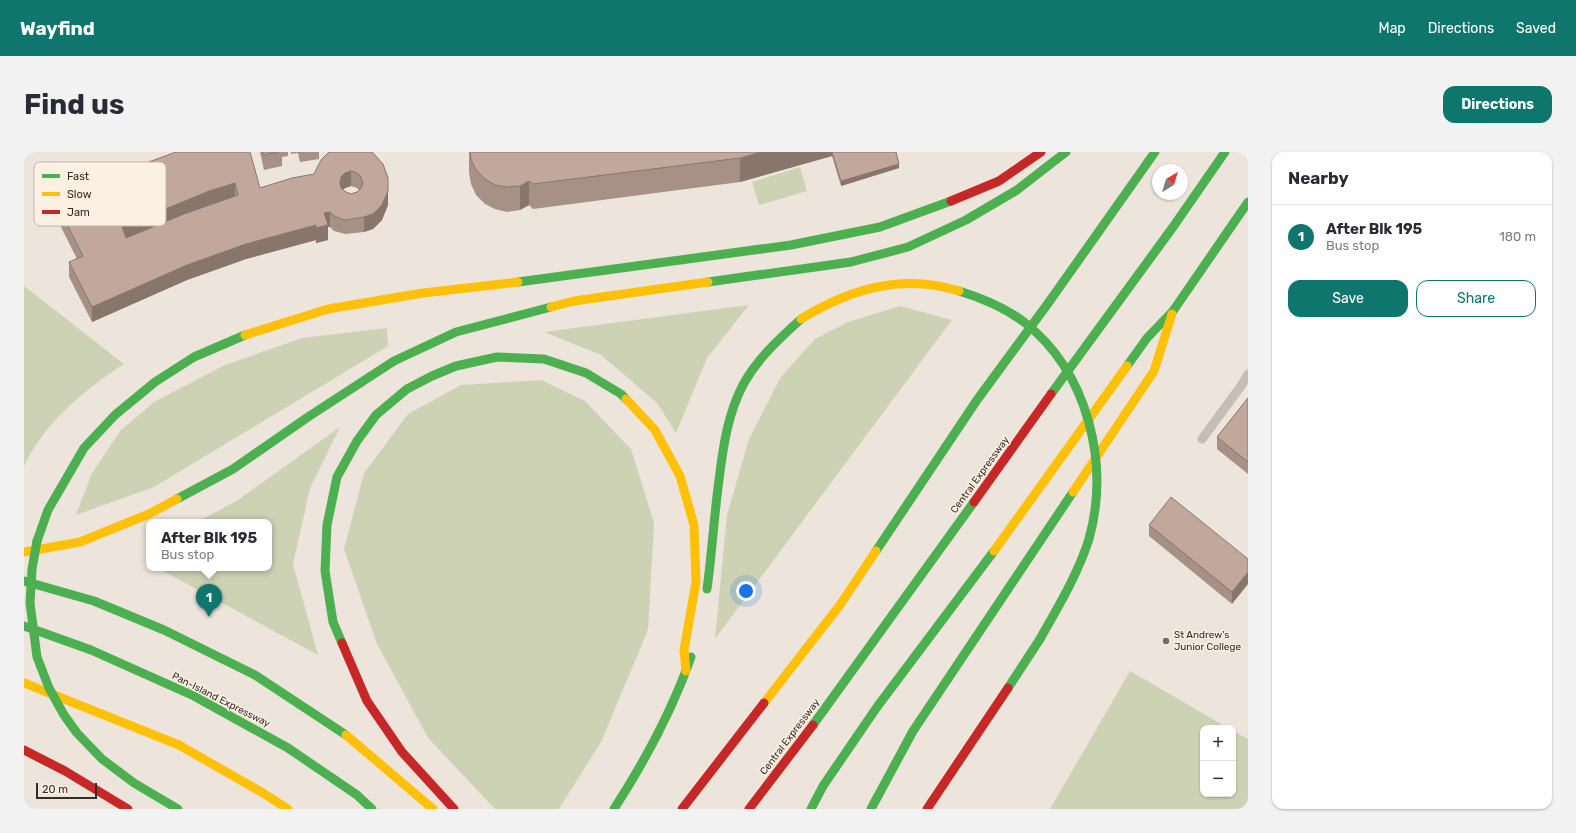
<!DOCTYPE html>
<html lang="en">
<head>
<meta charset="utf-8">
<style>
  body { margin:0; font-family:Rubik,sans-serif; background:#f2f2f3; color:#2b2b33 }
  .controls { position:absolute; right:12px; bottom:12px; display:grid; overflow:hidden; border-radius:8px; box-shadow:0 1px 3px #0004 }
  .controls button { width:36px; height:36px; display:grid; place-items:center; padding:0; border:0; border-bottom:1px solid #e1e1e2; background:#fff; color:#2b2b33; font:20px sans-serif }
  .compass { position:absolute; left:1128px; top:12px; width:36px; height:36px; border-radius:50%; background:#fff; box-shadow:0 1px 3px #0004; rotate:38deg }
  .scale { position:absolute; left:12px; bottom:10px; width:61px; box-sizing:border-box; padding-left:4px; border:2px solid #352a25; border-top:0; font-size:11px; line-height:14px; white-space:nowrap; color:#352a25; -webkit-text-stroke:3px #fbf0e2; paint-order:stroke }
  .you { position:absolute; left:722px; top:439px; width:14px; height:14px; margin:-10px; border:3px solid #fff; border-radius:50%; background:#1a73e8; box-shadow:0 0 0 6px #1a73e833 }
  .badge { display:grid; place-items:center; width:26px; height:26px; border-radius:50%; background:#0f766e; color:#fff; font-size:13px; font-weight:700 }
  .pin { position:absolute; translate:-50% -33px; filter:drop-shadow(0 1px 2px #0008) }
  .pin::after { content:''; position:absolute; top:21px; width:14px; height:12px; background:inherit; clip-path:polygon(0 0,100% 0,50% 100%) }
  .popup { position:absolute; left:122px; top:367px; width:126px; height:52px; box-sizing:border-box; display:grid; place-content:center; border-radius:8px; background:#fff; filter:drop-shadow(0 1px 3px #0005); font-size:13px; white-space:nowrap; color:#7c7c81 }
  .popup b { font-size:15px; color:#2b2b33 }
  .popup::after { content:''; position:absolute; left:50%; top:100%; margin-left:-8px; border:8px solid transparent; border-top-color:#fff }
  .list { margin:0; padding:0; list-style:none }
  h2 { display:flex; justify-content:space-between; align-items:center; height:52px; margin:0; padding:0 16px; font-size:17px }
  h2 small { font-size:13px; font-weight:400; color:#7c7c81 }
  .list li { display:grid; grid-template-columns:26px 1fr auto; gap:12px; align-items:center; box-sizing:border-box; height:64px; padding:0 16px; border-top:1px solid #e1e1e2 }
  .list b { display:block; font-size:15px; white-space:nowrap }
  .list p { margin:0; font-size:13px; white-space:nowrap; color:#7c7c81 }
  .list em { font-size:13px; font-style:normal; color:#7c7c81 }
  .actions { display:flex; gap:8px; padding:12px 16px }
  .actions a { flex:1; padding:9px 0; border:1px solid #0f766e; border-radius:12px; text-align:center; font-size:14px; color:#0f766e }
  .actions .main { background:#0f766e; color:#fff }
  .map { position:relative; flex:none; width:1224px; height:657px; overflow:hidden; border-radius:12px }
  header { display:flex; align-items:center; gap:24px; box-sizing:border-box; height:56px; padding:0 20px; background:#0f766e; color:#fff }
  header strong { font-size:19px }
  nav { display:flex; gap:22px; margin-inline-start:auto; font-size:14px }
  .intro { display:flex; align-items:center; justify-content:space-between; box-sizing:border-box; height:96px; padding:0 24px }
  h1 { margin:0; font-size:28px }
  .button { padding:10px 18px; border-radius:12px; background:#0f766e; color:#fff; font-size:14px; font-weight:700 }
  main { display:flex; gap:24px; padding:0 24px }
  aside { flex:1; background:#fff; border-radius:12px; box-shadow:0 1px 3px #0004 }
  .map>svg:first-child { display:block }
  .green { fill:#cdd2b5 }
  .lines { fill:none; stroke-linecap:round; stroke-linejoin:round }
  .lane { stroke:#c5bdb6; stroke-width:9 }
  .fast { stroke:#4caf50; stroke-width:9 }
  .slow { stroke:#ffc107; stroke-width:9 }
  .jam { stroke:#c62828; stroke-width:9 }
  .fast-bridge { stroke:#4caf50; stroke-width:9 }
  .slow-bridge { stroke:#ffc107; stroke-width:9 }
  .wall { fill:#a79086; fill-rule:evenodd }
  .shaded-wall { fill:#88766d }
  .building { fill:#c2a89c; stroke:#88766d; fill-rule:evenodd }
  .poi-dot { fill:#756b65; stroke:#fbf0e2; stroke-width:1.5 }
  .labels { text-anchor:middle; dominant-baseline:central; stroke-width:3; stroke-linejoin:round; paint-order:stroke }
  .street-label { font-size:10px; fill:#352a25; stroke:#fbf0e2 }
  .poi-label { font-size:10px; fill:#352a25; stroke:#fbf0e2; text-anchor:start }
  .key { fill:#fbf0e2; stroke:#c0b5a9; stroke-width:1 }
  .key-label { font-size:11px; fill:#352a25 }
</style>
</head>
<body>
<header>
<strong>Wayfind</strong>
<nav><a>Map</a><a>Directions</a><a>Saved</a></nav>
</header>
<div class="intro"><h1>Find us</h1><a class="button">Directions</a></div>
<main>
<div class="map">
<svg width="1224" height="657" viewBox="0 0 1224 657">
  <rect width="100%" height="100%" fill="#ede5dc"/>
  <g class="green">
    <polygon points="776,15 783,39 735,53 728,30"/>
    <path d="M 0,134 L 100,212 C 59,239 22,269 0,314 Z"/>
    <polygon points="725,153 683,206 652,281 633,251 577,203 520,180"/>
    <polygon points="876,154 928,168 691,487 703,363 725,287 756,226 791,187 824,170"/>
    <polygon points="363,176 364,194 130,335 52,363 68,321 97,278 130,250 201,213 278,186"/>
    <polygon points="517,228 561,249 607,297 630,371 624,478 577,590 535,657 471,657 404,586 353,492 320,397 340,321 384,262 437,233"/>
    <polygon points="316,275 286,336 269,412 294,503 141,420 140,416 245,416 245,370 173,370 214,348"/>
    <polygon points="1106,519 1204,576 1179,576 1179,642 1209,642 1209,579 1224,587 1224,657 1026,657"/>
  </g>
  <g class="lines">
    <polyline class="lane" points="1178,287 1217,234 1224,222"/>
    <g class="fast">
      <polyline points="494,130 767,93 856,75 927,49"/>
      <polyline points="684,130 827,110 884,95 942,68 993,38 1042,0"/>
      <polyline points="1103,214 1123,186 1149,159 1224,50"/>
      <polyline points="1027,242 1149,75 1201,0"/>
      <polyline points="153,347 209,317 284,265 370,209 432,180 527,155"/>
      <polyline points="13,389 24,358 60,296 91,263 131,230 170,205 221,183"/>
      <polyline points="852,399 953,248 1025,150 1131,0"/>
      <polyline points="0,429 70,449 140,478 231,523 322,583"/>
      <path d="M 683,437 C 688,401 690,364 695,328 C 699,295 704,260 720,231 C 734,206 756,186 777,167"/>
      <polyline points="0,474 67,498 170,544 264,596 333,643 348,657"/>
      <polyline points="318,491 309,470 301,419 303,373 313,325 333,289 352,263 383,237 408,224 432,214 473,205 520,207 562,221 597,242 602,247"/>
      <polyline points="984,536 1016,487"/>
      <polyline points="789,573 950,350"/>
      <path d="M 590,657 C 621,609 648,559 667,505"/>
      <polyline points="787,657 799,634 853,555 970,399"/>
      <polyline points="847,657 889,579 1049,340"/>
    </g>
    <g class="slow">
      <polyline points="527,155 550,149 684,130"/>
      <polyline points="221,183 304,157 399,141 494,130"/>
      <polyline points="602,247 631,278 656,324 670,373 672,430 660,498 662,519"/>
      <polyline points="1049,340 1130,219 1148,162"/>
      <polyline points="970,399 1103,214"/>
      <polyline points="0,400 56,390 125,362 153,347"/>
      <polyline points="0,531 155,593 239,641 264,657"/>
      <polyline points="740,551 816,453 852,399"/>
      <polyline points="322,583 409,657"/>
    </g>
    <g class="jam">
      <polyline points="927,49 975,29 1017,0"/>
      <polyline points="950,350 1027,242"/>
      <polyline points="318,491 343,549 378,600 430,657"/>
      <polyline points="0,598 41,619 104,657"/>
      <polyline points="658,657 740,551"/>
      <polyline points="725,657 789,573"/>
      <polyline points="903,657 984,536"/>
    </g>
    <g class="fast-bridge">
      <path d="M 935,139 C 958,146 980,155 1000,170 C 1064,220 1086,311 1065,387 C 1054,422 1034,455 1016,487"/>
      <polyline points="13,389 8,417 6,451 13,505 25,536 40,563 53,581 78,607 110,631 154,657"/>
    </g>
    <path class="slow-bridge" d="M 777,167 C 826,137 878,121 935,139"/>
  </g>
  <g class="wall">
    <polygon points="236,0 264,0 264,4 258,5 258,14 240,18"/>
    <polygon points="267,0 295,0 295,7 276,10 274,1 267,2"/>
    <path d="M 305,0 L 364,41 L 364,53 L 358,68 L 349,77 L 340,80 L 321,82 L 310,79 L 306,75 L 304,75 L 304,88 L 292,91 L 292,88 L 222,107 L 163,128 L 68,170 L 45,125 L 45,110 L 53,107 L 30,61 L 30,46 L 31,45 L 31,30 L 49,36 L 81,29 L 111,15 L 236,36 L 290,22 ZM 327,34 L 333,36 L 335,38 L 333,40 L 327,42 L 322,40 L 319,38 L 321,36 Z"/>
    <polygon points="445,0 872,0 875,16 817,34 808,4 716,30 509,57 505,53 496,58 483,60 471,57 461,52 452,43 447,32 445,20"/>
    <polygon points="1224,246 1224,322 1193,297 1193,285"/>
    <polygon points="1125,373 1224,407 1208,452 1125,384"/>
  </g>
  <g class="shaded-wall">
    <polygon points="737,0 808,0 808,4 716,30 716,6"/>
    <polygon points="875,12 875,16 817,34 817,29"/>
    <polygon points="327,19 327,34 321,36 317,40 316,31 317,25 321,21"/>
    <polygon points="364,26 364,53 358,68 349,77 340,80 340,65"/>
    <polygon points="505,29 505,53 496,58 496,34"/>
    <polygon points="211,31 211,46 98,90 98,75 185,39"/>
    <polygon points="306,60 306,75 304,75 304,88 292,91 292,76 300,61"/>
    <polygon points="292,73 292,88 222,107 163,128 68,170 68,155 163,113 222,92"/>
    <polygon points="1224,420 1224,432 1208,452 1208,440"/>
  </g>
  <g class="building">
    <path d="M 152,0 L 226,0 L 236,36 L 268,26 L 290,22 L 297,8 L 305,0 L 348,0 L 350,2 L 359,12 L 364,26 L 364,39 L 358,53 L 349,62 L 340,65 L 321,68 L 310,64 L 306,60 L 300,61 L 304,73 L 292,76 L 292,73 L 222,92 L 163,113 L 68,155 L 45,110 L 59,104 L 30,46 L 36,42 L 31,30 L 42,24 L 49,36 L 77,22 L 81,29 L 111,15 ZM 327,19 L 333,21 L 337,25 L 339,31 L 337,36 L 333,40 L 327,42 L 322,40 L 317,36 L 316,31 L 317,25 L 321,21 ZM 211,31 L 214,43 L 160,62 L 102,86 L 98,75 L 185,39 Z"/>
    <polygon points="239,0 254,0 240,3"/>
    <polygon points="446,0 737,0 716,6 509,32 505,29 496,34 483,35 471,33 461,27 452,18 447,7"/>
    <polygon points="808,0 872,0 875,12 817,29"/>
    <polygon points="1224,246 1224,310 1193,285"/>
    <polygon points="1147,345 1224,407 1224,420 1208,440 1125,373"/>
  </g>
  <circle class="poi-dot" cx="1142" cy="489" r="4"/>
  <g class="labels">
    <g class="street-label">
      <text transform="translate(956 323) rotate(-54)">Central Expressway</text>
      <text transform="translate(197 548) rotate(27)">Pan-Island Expressway</text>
      <text transform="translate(766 585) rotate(-53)">Central Expressway</text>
    </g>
    <g class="poi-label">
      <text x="1150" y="483">St Andrew's<tspan x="1150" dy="12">Junior College</tspan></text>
    </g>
  </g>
  <rect x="10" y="10" width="132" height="64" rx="6" class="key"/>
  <rect x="18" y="22" width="18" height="4" fill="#4caf50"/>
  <rect x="18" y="40" width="18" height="4" fill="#ffc107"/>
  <rect x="18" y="58" width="18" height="4" fill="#c62828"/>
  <g class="key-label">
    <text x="43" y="28">Fast</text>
    <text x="43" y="46">Slow</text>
    <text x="43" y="64">Jam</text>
  </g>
</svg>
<div class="controls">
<button>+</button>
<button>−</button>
</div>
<svg class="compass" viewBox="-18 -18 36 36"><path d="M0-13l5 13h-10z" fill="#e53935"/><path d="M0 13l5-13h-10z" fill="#7c7c81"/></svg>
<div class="scale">20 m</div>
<div class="you"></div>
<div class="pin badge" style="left:185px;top:465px">1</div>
<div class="popup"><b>After Blk 195</b>Bus stop</div>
</div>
<aside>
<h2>Nearby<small></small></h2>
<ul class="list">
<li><span class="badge">1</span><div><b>After Blk 195</b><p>Bus stop</p></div><em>180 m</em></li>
</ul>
<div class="actions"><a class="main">Save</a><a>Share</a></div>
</aside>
</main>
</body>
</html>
